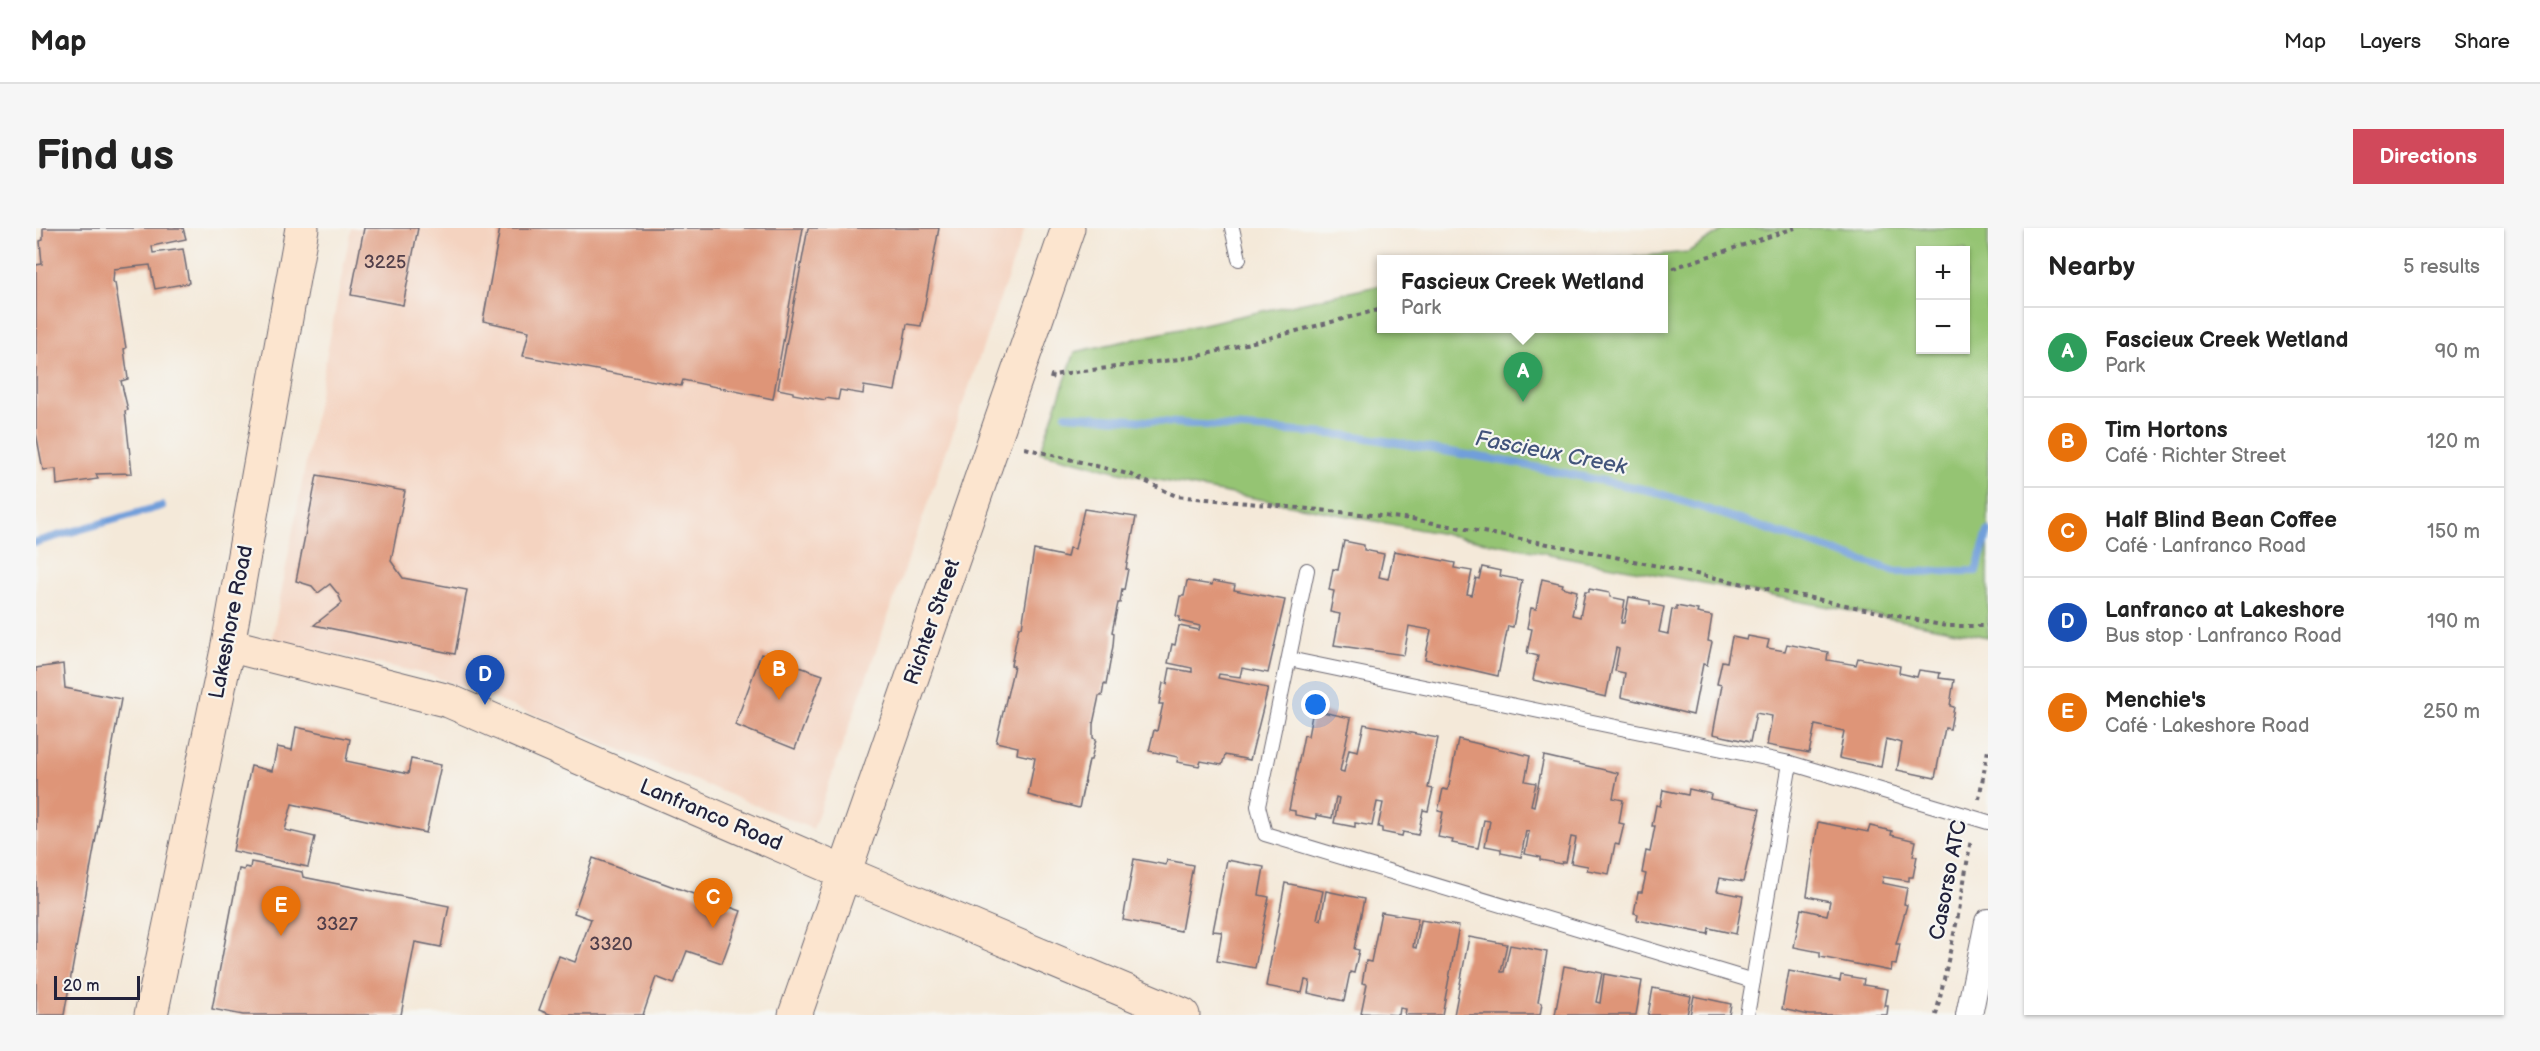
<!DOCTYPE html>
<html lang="en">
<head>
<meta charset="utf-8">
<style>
  body { margin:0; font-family:"Balsamiq Sans",sans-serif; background:#f6f6f6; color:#222 }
  .controls { position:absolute; right:18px; top:18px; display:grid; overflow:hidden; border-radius:0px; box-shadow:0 2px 4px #0004 }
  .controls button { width:54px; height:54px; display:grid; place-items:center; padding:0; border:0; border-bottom:2px solid #e0e0e0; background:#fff; color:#222; font:30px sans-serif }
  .scale { position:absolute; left:18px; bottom:15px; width:86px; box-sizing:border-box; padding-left:6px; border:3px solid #22223b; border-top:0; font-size:16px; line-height:21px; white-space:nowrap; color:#22223b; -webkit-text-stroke:4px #f6f6f2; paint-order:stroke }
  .you { position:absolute; left:1280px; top:477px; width:21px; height:21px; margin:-15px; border:4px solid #fff; border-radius:50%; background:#1a73e8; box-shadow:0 0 0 9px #1a73e833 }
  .badge { display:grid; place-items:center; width:39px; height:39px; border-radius:50%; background:#d1495b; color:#fff; font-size:20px; font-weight:700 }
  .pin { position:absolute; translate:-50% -50px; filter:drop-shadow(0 2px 3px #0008) }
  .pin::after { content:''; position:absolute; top:32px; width:21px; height:18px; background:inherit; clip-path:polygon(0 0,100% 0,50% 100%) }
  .popup { position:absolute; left:1341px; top:27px; width:291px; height:78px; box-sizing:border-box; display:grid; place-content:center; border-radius:0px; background:#fff; filter:drop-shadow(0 2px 4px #0005); font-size:20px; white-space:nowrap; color:#767676 }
  .popup b { font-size:22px; color:#222 }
  .popup::after { content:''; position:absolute; left:50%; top:100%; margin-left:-12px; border:12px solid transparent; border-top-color:#fff }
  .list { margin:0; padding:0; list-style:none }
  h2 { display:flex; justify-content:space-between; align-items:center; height:78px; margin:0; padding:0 24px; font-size:26px }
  h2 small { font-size:20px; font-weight:400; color:#767676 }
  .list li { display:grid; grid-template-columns:39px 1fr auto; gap:18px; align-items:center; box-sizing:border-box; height:90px; padding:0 24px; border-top:2px solid #e0e0e0 }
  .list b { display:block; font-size:22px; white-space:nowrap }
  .list p { margin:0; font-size:20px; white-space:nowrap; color:#767676 }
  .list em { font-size:20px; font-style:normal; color:#767676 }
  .map { position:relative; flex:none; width:1952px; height:787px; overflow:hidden; border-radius:0px }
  header { display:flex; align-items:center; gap:36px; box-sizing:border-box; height:84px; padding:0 30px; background:#fff; border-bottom:2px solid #e0e0e0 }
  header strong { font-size:28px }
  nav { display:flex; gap:33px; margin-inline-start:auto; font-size:21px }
  .intro { display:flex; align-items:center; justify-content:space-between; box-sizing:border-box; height:144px; padding:0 36px }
  h1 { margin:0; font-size:42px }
  .button { padding:15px 27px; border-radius:0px; background:#d1495b; color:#fff; font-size:21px; font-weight:700 }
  main { display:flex; gap:36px; padding:0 36px }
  aside { flex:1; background:#fff; border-radius:0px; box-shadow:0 2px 4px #0004 }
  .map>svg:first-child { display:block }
  .built { fill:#f4d3c0 }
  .green { fill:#95c473; stroke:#5c7357; stroke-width:1.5; fill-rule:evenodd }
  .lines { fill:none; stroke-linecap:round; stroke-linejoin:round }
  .stream { stroke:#719fda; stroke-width:8 }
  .building { fill:#de9578 }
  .lane-casing { stroke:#6c6872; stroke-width:16 }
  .street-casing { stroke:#6c6872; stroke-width:28 }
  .secondary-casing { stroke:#6c6872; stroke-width:35 }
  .path { stroke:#6c6872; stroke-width:4; stroke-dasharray:4.5 4.5; stroke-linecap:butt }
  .lane { stroke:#fff; stroke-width:14 }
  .street { stroke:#fff; stroke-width:26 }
  .secondary { stroke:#fce5cf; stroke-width:33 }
  .labels { text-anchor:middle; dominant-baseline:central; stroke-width:4.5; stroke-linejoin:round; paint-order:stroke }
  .number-label { font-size:18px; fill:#513f4a }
  .street-label { font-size:21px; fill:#22223b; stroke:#f6f6f2 }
  .water-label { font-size:22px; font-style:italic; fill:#42547b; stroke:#f6f6f2 }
</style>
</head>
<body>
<header>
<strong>Map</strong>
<nav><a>Map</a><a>Layers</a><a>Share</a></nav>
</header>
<div class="intro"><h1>Find us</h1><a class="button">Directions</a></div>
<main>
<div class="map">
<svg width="1952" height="787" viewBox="0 0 1952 787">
  <rect width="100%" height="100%" fill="#f6f6f2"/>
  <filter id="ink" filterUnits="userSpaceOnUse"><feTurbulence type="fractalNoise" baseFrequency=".0167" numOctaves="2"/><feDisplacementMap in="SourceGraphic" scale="12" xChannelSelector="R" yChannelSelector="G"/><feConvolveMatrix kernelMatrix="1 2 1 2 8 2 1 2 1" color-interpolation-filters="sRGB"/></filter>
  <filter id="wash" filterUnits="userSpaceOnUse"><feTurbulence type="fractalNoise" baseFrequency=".008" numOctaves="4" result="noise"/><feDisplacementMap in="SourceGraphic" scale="24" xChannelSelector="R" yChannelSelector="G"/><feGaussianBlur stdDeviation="1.35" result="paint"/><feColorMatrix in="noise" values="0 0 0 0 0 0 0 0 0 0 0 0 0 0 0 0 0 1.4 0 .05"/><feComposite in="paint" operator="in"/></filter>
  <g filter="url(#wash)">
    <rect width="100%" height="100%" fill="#f4e9d9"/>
    <polygon class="built" points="315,0 989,0 777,601 507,490 394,447 236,412"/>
    <path class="green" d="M 1690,0 L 1952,0 L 1952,409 L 1096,247 L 1004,224 L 1039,124 L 1346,57 L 1346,100 L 1628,100 L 1628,32 L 1575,31 L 1652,24 ZM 1884,22 L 1930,22 L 1930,122 L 1884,122 Z"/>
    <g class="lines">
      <g class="stream">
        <polyline points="1030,187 1320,208 1479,235 1616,263 1861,344 1940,343 1952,304"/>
        <polyline points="0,314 126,278"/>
      </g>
    </g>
    <g id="blocks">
      <g class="building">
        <polygon points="7,0 147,0 150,11 116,18 117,25 147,21 153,55 119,61 114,37 78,41 77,54 79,55 90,120 88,121 92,151 85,153 92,182 89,183 96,245 60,246 62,251 21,257 20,241 7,242 0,205 0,37 6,36 4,13 7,12"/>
        <polygon points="328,0 382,0 367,77 315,67"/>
        <polygon points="464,0 767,0 737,171 647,152 645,158 487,128 493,103 447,93"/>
        <polygon points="772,0 903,0 885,98 871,96 859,163 828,158 827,166 804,162 802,172 790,170 789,172 757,166 757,164 742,161"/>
        <polygon points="281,247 369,263 355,333 367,350 431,362 419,426 278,397 306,375 302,366 294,356 282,365 276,358 260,353"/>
        <polygon points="1048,281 1100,289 1090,341 1092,341 1088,362 1086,361 1084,375 1082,375 1076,404 1078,405 1077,418 1070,457 1068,456 1066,468 1063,468 1057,496 1057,510 1060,511 1055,532 1053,532 1043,580 992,567 999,530 981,526 982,519 960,514 978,438 975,437 983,399 986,399 998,322 1031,329 1033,320 1039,321"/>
        <polygon points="1308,313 1328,317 1328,322 1348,326 1343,349 1352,351 1358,323 1419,335 1418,340 1436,343 1431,366 1436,367 1440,350 1443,351 1446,339 1465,343 1464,348 1486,352 1477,399 1472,398 1462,448 1389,431 1395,402 1373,398 1368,427 1298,417 1304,386 1294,384 1298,363 1293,362 1297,341 1302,342"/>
        <polygon points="1506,351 1527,356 1526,359 1541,363 1536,387 1544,389 1549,364 1553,364 1553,361 1574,365 1574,369 1589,372 1585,395 1588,395 1593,369 1614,373 1614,376 1628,379 1623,404 1632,406 1636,381 1640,382 1640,378 1662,382 1661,385 1676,388 1672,413 1676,414 1671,437 1667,436 1657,487 1585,469 1589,445 1579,443 1583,421 1580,420 1570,469 1497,452 1502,428 1491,425 1496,401 1491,400 1495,380 1500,381"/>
        <polygon points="1151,353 1176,357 1177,353 1199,357 1198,362 1249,372 1232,445 1206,440 1204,449 1183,446 1182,450 1232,460 1214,532 1189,527 1186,537 1165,533 1163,538 1141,534 1142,529 1113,523 1118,502 1121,503 1127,476 1123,476 1127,455 1131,456 1134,440 1156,444 1156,440 1132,435 1136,416 1139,417 1143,398 1163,402 1164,398 1143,393 1144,389 1140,388 1144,368 1148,368"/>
        <polygon points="1712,408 1733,412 1731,420 1749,423 1751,416 1792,424 1791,432 1820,437 1822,430 1864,438 1863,445 1881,449 1883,442 1904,445 1903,450 1918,452 1914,478 1918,479 1914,501 1909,500 1899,550 1861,542 1866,515 1850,511 1845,539 1803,530 1808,503 1779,497 1773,525 1731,517 1736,488 1720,485 1714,514 1677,506 1686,457 1681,456 1686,433 1691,434 1696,409 1711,412"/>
        <polygon points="725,426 787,447 759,521 699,497"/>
        <polygon points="27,436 29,460 85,471 28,787 0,787 0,440"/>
        <polygon points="1277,482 1315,490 1304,543 1308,544 1313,521 1322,523 1328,496 1402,510 1392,560 1397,561 1392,583 1387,582 1382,607 1367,604 1366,608 1346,604 1346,600 1342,599 1347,575 1341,574 1336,598 1319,595 1319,599 1298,595 1303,570 1300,569 1296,590 1280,587 1280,591 1259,587 1259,583 1253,582 1268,507 1272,508"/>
        <polygon points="260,499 314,511 310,533 372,546 375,531 405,537 390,605 256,576 249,602 279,609 272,639 197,623 215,538 236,543 241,519 256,522"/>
        <polygon points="1422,511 1494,528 1489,553 1500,555 1495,577 1498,578 1508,528 1582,545 1577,570 1587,572 1583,595 1588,596 1583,617 1579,616 1573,646 1551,642 1552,638 1535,635 1540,610 1535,609 1530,634 1526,634 1525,636 1504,632 1504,629 1489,626 1493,604 1490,603 1485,629 1465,625 1465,621 1449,618 1454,593 1448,592 1442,620 1416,615 1417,612 1402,609 1407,584 1402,583 1407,561 1412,562"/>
        <polygon points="1653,561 1675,566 1674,571 1724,581 1707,654 1684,650 1681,663 1707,668 1700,706 1673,700 1672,706 1601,692 1602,686 1598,685 1602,664 1606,664 1610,646 1606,645 1610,623 1614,624 1619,598 1616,598 1620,577 1624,578 1627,562 1652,567"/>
        <polygon points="1782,594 1832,604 1834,598 1856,603 1855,607 1880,613 1877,628 1881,628 1877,649 1873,649 1873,653 1847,649 1846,655 1871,660 1868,676 1871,677 1860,716 1864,716 1860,737 1856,736 1855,743 1784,729 1784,724 1758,719 1765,681 1791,687 1794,673 1771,668"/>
        <polygon points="557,630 705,683 686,735 651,723 638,756 620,749 607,787 516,787 503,782 523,728 539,734 555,691 538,685"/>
        <polygon points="1098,631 1130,637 1131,632 1157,637 1145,703 1087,692"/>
        <polygon points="1191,632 1228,639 1223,667 1233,669 1219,740 1181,733 1186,704 1177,703"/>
        <polygon points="215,634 266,644 267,649 413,678 405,719 379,714 365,787 207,787 176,781 203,641 208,642 209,639 214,640"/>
        <polygon points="1249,655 1287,663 1281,691 1285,692 1290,663 1328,671 1318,721 1323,722 1318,745 1314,744 1308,773 1272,765 1274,753 1269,752 1266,765 1230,758"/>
        <polygon points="1345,684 1382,690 1377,719 1380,720 1385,692 1423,698 1406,787 1369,787 1370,781 1364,780 1363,787 1325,785 1331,756 1326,755 1330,733 1335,734"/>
        <polygon points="1433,709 1471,716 1465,744 1468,744 1474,717 1511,724 1502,774 1506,775 1504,787 1418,787"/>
        <polygon points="1528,738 1566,745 1560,774 1564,775 1568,746 1606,753 1600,787 1519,787"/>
        <polygon points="1753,743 1804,753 1805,747 1828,751 1827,757 1852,761 1849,778 1852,778 1851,787 1773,787 1746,781"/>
        <polygon points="1617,760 1655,768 1651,787 1612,787"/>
        <polygon points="1658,768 1695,776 1693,787 1654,787"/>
      </g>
    </g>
  </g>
  <g filter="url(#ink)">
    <use href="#blocks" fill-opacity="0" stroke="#6c6872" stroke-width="1.5"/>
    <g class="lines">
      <defs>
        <g id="lane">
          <polyline points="1196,0 1203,31"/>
          <polyline points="1271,342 1222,578 1229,606 1717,753 1754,535 1952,594"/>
          <polyline points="1253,431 1754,535"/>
          <polyline points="1711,787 1717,753"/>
        </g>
        <polyline id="street" points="1933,787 1952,694"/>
        <g id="secondary">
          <polyline points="192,417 413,473 809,645 1147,787"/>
          <polyline points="115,787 192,417 266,0"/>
          <polyline points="759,787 1032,0"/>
        </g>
      </defs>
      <use href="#lane" class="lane-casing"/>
      <use href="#street" class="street-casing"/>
      <use href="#secondary" class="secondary-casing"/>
      <g class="path">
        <polyline points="1628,43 1759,0"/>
        <polyline points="1015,151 1016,147 1159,129 1346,81"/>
        <polyline points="989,220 1096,247 1140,268 1376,291 1550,323 1910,398 1952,398"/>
        <polyline points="1943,571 1952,522"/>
        <polyline points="1900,787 1923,683 1935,611"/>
      </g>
      <use href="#lane" class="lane"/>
      <use href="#street" class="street"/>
      <use href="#secondary" class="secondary"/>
    </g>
  </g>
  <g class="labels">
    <g class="number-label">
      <text x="349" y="34">3225</text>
      <text x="301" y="696">3327</text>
      <text x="575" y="716">3320</text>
    </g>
    <g class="street-label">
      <text transform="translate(195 394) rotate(-79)">Lakeshore Road</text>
      <text transform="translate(896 394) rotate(-71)">Richter Street</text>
      <text transform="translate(675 587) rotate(23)">Lanfranco Road</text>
      <text transform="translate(1912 652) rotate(-79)">Casorso ATC</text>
    </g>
    <g class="water-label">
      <text transform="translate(1515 225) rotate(11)">Fascieux Creek</text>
    </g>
  </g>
</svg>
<div class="controls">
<button>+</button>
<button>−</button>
</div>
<div class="scale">20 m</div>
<div class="you"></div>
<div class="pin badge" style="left:1487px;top:174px;background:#2e9e5b">A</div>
<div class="popup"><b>Fascieux Creek Wetland</b>Park</div>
<div class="pin badge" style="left:743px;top:472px;background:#e8710a">B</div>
<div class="pin badge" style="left:677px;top:700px;background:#e8710a">C</div>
<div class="pin badge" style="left:449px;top:477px;background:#1a4fb4">D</div>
<div class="pin badge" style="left:245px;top:708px;background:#e8710a">E</div>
</div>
<aside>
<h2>Nearby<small>5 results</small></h2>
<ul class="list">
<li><span class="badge" style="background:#2e9e5b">A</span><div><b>Fascieux Creek Wetland</b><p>Park</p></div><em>90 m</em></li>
<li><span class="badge" style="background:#e8710a">B</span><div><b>Tim Hortons</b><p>Café · Richter Street</p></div><em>120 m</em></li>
<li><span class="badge" style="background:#e8710a">C</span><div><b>Half Blind Bean Coffee</b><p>Café · Lanfranco Road</p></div><em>150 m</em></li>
<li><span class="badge" style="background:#1a4fb4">D</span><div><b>Lanfranco at Lakeshore</b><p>Bus stop · Lanfranco Road</p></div><em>190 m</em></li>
<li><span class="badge" style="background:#e8710a">E</span><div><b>Menchie's</b><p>Café · Lakeshore Road</p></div><em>250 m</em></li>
</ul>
</aside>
</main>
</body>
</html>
